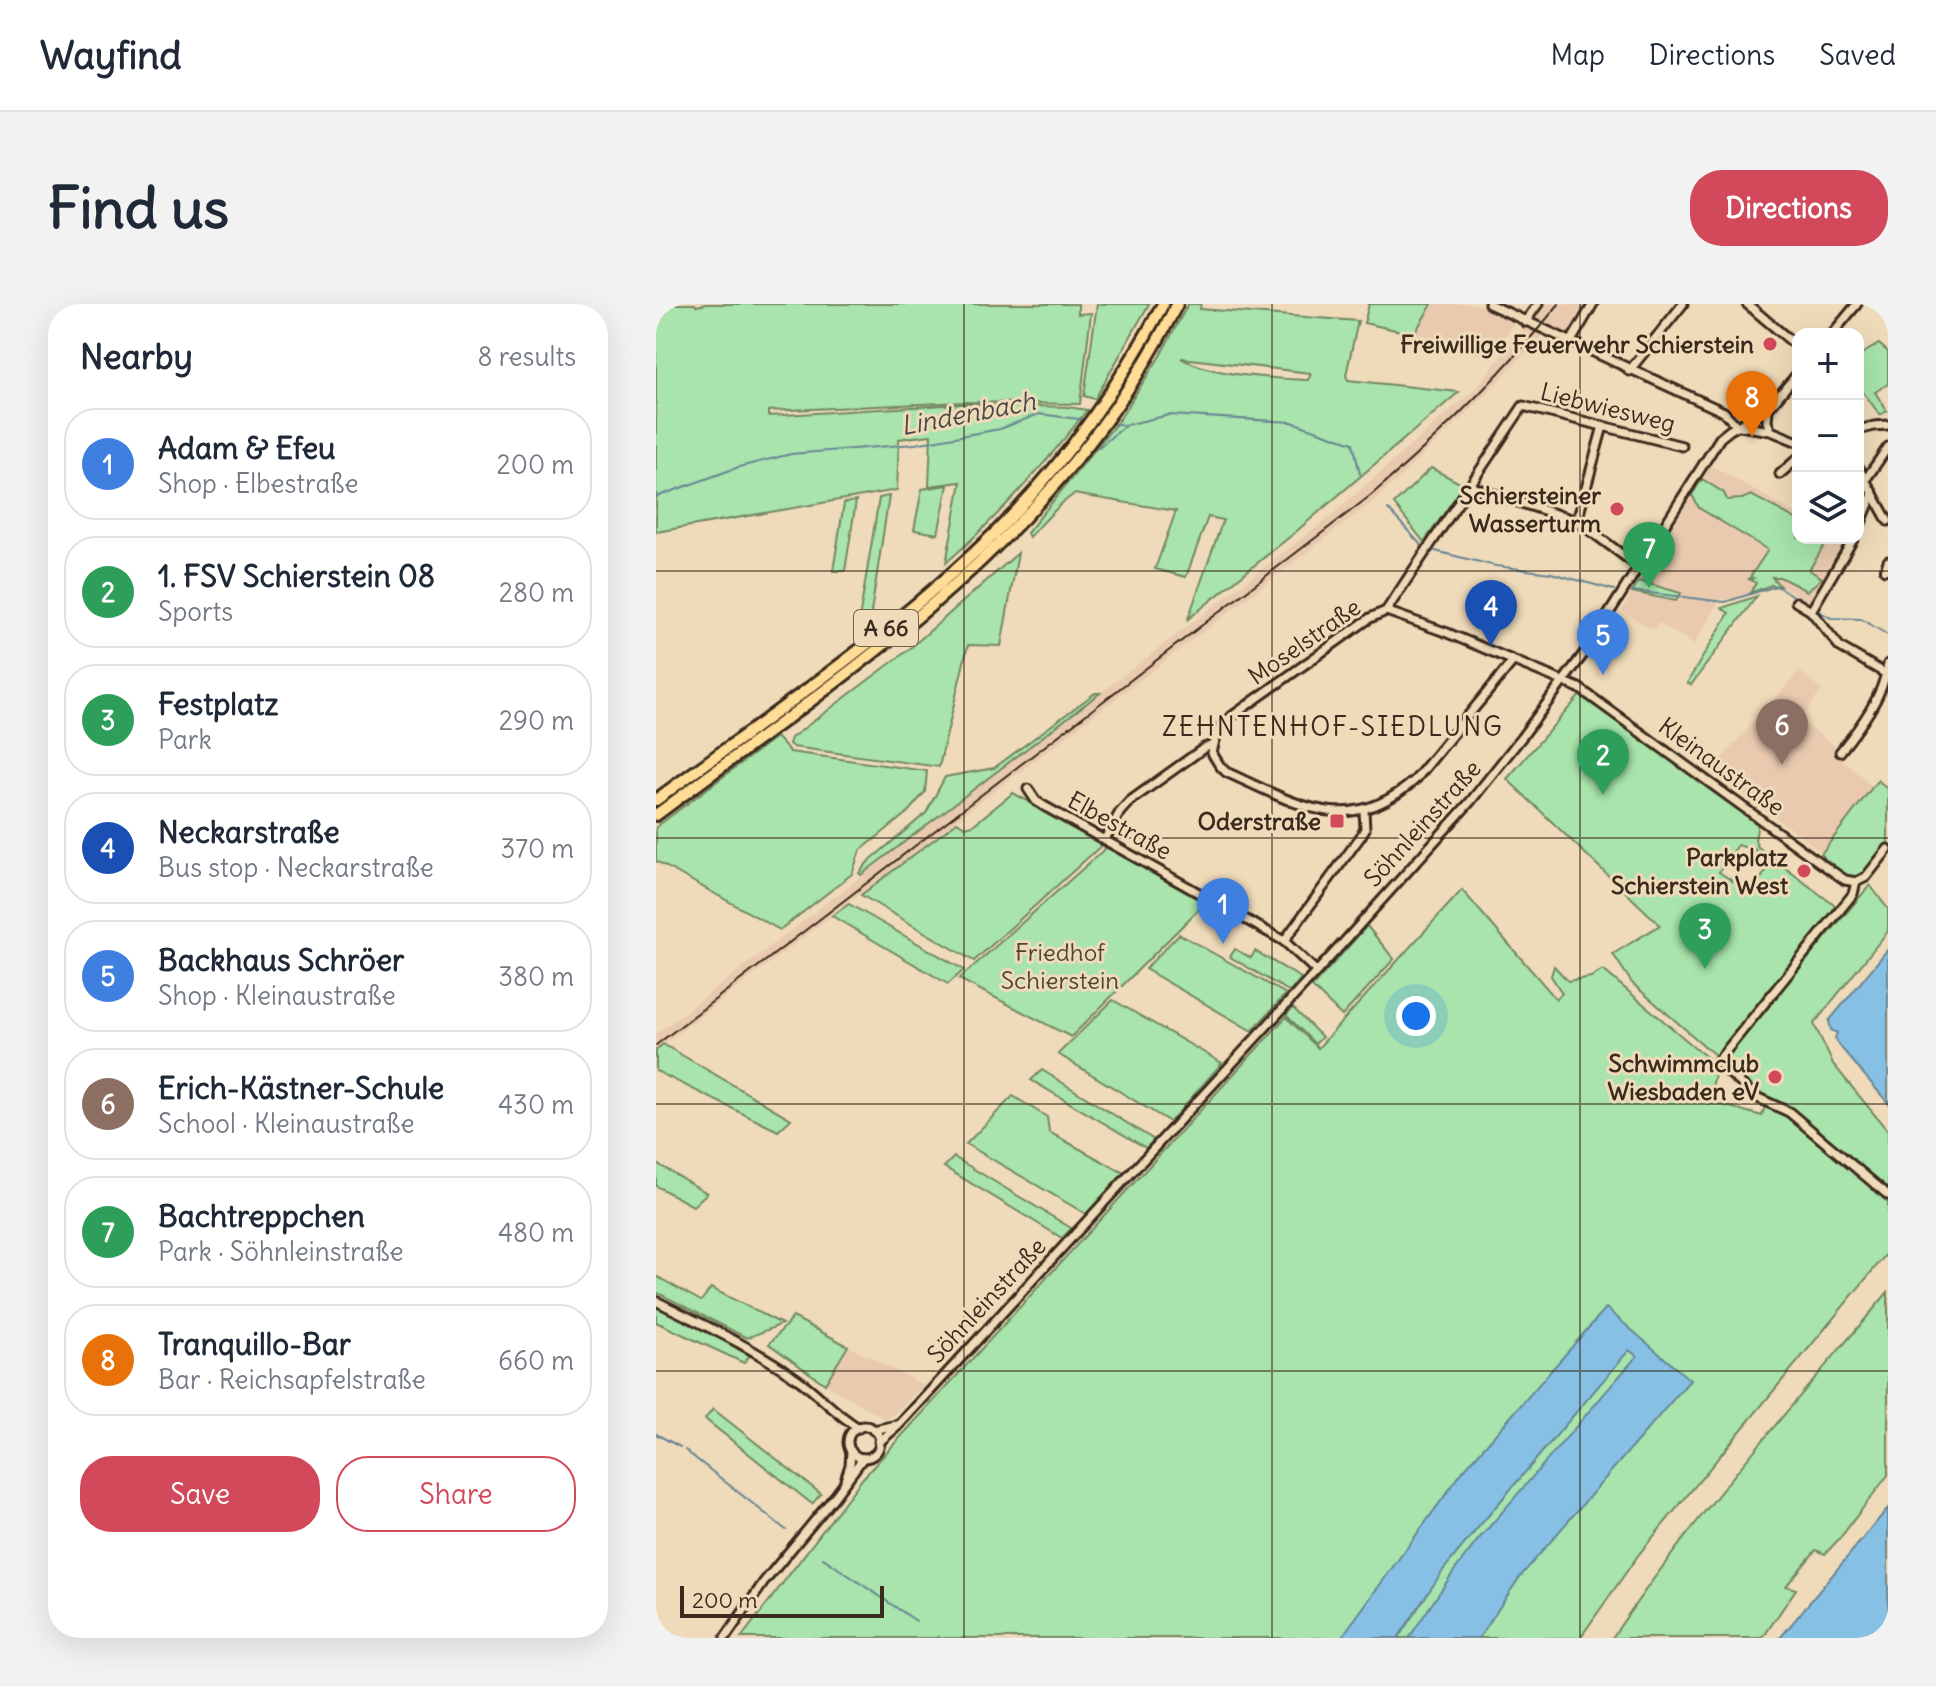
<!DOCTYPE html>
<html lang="en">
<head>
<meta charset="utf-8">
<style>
  body { margin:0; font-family:Delius,sans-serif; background:#f2f2f3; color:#1f2937 }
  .controls { position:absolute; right:24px; top:24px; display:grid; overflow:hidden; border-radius:16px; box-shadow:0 8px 32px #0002 }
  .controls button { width:72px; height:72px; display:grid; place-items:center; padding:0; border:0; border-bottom:2px solid #e0e1e3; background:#fff; color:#1f2937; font:40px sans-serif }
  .scale { position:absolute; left:24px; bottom:20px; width:204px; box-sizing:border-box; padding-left:8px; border:4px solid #3b2a1e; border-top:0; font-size:22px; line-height:28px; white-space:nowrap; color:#3b2a1e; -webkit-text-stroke:6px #efdbb9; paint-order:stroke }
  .you { position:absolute; left:760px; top:712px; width:28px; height:28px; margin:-20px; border:6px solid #fff; border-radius:50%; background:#1a73e8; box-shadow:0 0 0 12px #1a73e833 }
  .badge { display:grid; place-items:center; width:52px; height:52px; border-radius:50%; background:#d1495b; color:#fff; font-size:26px; font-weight:700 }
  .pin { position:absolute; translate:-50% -66px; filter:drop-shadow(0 2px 4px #0008) }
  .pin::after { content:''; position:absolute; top:42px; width:28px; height:24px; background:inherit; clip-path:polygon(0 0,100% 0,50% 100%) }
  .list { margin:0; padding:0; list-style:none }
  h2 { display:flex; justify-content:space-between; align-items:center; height:104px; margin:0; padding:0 32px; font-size:34px }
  h2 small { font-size:26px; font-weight:400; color:#747a83 }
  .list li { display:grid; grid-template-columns:52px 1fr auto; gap:24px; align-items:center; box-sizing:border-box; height:112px; margin:0 16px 16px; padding:0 16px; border:2px solid #e0e1e3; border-radius:32px }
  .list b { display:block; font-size:30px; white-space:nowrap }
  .list p { margin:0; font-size:26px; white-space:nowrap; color:#747a83 }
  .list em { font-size:26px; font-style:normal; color:#747a83 }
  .actions { display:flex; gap:16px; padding:24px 32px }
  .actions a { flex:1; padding:18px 0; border:2px solid #d1495b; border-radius:32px; text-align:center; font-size:28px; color:#d1495b }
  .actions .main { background:#d1495b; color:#fff }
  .icon { flex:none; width:44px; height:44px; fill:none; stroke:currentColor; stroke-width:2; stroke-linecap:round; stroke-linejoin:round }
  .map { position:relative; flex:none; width:1232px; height:1334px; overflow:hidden; border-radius:32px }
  header { display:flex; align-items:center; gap:48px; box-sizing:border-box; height:112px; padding:0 40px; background:#fff; border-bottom:2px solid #e0e1e3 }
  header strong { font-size:38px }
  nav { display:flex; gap:44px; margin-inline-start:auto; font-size:28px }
  .intro { display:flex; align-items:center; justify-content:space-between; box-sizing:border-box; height:192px; padding:0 48px }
  h1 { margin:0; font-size:56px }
  .button { padding:20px 36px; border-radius:32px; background:#d1495b; color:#fff; font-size:28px; font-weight:700 }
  main { display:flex; gap:48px; padding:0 48px }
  aside { flex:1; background:#fff; border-radius:32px; box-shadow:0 8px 32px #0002 }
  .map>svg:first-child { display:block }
  .built { fill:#e9caaf }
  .green { fill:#a8e4ab; stroke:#728764; stroke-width:2; fill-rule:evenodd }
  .water { fill:#86c1e5; stroke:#688595; stroke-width:2 }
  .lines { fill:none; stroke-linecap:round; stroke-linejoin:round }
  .stream { stroke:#688595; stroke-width:2 }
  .minor-casing { stroke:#3b2a1e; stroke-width:13 }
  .highway-casing { stroke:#3b2a1e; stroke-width:16 }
  .minor { stroke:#efdbb9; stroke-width:7 }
  .highway { stroke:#ffdd96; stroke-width:10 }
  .rail { stroke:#3b2a1e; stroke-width:2 }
  .grid { fill:none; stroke:#3b2a1e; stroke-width:2; stroke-opacity:0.55 }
  .poi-dot { fill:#d1495b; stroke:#efdbb9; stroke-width:3 }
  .labels { text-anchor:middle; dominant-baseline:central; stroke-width:6; stroke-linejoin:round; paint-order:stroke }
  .shield { fill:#efdbb9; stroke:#715f4c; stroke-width:2 }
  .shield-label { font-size:22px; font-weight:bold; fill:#3b2a1e }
  .poi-label { font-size:24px; font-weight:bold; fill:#3b2a1e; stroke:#efdbb9; text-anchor:end }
  .street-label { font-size:24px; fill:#3b2a1e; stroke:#efdbb9 }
  .park-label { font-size:24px; fill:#4b4633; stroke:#efdbb9 }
  .water-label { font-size:26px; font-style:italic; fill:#4a4846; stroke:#efdbb9 }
  .neighbourhood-label { font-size:26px; letter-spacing:2px; fill:#3b2a1e; stroke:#efdbb9 }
</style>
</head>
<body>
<header>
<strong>Wayfind</strong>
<nav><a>Map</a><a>Directions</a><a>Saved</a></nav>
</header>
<div class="intro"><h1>Find us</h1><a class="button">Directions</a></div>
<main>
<aside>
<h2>Nearby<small>8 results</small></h2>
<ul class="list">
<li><span class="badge" style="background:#3f7fe0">1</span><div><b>Adam &amp; Efeu</b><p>Shop · Elbestraße</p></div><em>200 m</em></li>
<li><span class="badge" style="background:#2e9e5b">2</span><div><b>1. FSV Schierstein 08</b><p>Sports</p></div><em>280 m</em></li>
<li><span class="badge" style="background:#2e9e5b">3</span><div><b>Festplatz</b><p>Park</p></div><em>290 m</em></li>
<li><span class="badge" style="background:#1a4fb4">4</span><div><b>Neckarstraße</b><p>Bus stop · Neckarstraße</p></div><em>370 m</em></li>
<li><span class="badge" style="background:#3f7fe0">5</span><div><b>Backhaus Schröer</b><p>Shop · Kleinaustraße</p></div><em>380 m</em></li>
<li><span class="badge" style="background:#8d6e63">6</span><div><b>Erich-Kästner-Schule</b><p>School · Kleinaustraße</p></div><em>430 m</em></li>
<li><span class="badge" style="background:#2e9e5b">7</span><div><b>Bachtreppchen</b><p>Park · Söhnleinstraße</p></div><em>480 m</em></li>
<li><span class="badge" style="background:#e8710a">8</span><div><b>Tranquillo-Bar</b><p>Bar · Reichsapfelstraße</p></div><em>660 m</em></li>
</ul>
<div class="actions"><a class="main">Save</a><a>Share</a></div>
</aside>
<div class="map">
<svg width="1232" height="1334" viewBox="0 0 1232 1334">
  <rect width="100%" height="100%" fill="#efdbb9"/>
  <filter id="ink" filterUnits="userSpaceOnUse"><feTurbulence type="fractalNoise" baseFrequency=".0125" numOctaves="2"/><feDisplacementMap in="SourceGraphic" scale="16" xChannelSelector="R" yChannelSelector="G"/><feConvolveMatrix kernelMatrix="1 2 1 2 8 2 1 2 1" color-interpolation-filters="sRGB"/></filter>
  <g filter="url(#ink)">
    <g class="built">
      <polygon points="777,0 820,0 856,17 857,20 834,53 835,56 807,43 759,29"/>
      <polygon points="887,0 933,0 915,30 907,30 893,24 830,90 722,194 0,746 0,730 670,216 820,84"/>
      <polygon points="1055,161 1142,211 1142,234 1194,234 1153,299 1119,278 1080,295 1064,295 1038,341 1003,319 997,326 966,307 976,288 1021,296 1024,289 983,277"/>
      <polygon points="1143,367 1166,386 1144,416 1181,444 1176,451 1186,455 1217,483 1166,548 1055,466"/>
      <polygon points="192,1042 268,1081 231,1116 169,1080"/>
    </g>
    <g class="green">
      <path d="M 0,0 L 39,0 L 40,2 L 50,0 L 422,0 L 422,10 L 435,9 L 424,100 L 309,98 L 112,107 L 112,112 L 305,100 L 412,103 L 431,106 C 388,162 343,212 290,259 L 305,178 L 273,182 L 275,131 L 243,135 L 241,186 L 0,228 Z"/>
      <polygon points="441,0 493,0 439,95 428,92"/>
      <path d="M 532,0 L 545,0 L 544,5 L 702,17 L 690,71 L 692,76 L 803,88 L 636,231 L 532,315 L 567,216 L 552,213 L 530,273 L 499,265 L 520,207 L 418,190 L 405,200 L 373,233 L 371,229 L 463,116 L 504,52 ZM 525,54 L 654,69 L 655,70 L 652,76 C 614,74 558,72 525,54 Z"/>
      <polygon points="713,0 776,0 758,30 708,19"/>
      <polygon points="1223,40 1232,48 1232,80 1219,88 1231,107 1224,111 1207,88 1202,91 1202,52"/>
      <polygon points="775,164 808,181 768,238 738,200"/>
      <polygon points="1046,175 1068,189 1071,196 1086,195 1095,191 1142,216 1142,234 1173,234 1153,266 1166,274 1151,287 1124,273 1116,273 1124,282 1115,281 1094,289 1100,279 1093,275 1097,274 1094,273 1112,246 1043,204 1036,191"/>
      <polygon points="292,181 282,230 258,226 266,185"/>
      <polygon points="233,192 214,315 202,322 223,194"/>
      <polygon points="200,197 189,267 177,267 188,199"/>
      <polygon points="362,249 345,342 312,341 283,463 137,443 133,440 135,434 251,347"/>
      <polygon points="983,277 1025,289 1020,297 976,288"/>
      <polygon points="1101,292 1035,381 1031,379 1073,309 1066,304"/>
      <polygon points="439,389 444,389 205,571 203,569 212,558 270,509 289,473 338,464"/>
      <path d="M 925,390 L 1102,519 L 1099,536 L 1102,543 L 1178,601 L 1179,606 L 1060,752 L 976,679 L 957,650 L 1004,621 L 851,475 ZM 1082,541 L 1091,544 L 1096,543 L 1114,561 L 1095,589 L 1063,568 Z"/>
      <polygon points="120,433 134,448 271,467 269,488 252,508 204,547 196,570 124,626 0,557 0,523"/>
      <path d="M 1222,476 L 1232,486 L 1232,542 C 1203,576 1205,583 1166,556 L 1168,553 L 1165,550 Z"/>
      <polygon points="357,489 448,539 318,657 205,591 301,518 309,523 317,521"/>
      <polygon points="456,542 549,595 549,599 415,733 303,675 451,543"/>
      <polygon points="1214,581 1232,605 1232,627 1158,720 1177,760 1232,827 1232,886 1137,808 1101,788 1067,755"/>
      <polygon points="806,586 900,695 906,689 895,672 898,662 912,677 935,673 947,666 1061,762 1052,800 1063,800 1106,812 1109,801 1133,812 1232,894 1232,948 983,1250 924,1334 85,1334 206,1175 630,713 662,744"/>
      <polygon points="193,600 308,666 292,680 176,612"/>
      <polygon points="711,622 738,655 686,712 656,683"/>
      <polygon points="523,630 630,690 596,727 489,665"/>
      <polygon points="579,645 595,654 599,647 645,674 634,688 574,653"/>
      <polygon points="457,696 566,759 514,818 402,750"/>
      <polygon points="637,704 666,733 659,740 630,711"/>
      <polygon points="7,740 135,815 122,827 0,767 0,746"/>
      <polygon points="386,766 498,836 490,844 375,776"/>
      <polygon points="357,792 391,813 393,828 468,869 430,910 310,840"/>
      <polygon points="298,853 415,924 416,924 406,934 288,863"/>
      <polygon points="0,859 51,889 37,902 0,882"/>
      <polygon points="0,972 45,997 55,984 126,1020 91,1034 0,988"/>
      <path d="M 1232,988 L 1232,1171 L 1184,1234 L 1169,1250 L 1160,1246 L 1130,1282 L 1140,1285 L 1108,1332 L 1106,1334 L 956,1334 C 1038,1212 1137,1101 1232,988 Z"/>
      <polygon points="0,1002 95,1050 88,1059 0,1018"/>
      <polygon points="137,1013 192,1042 169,1080 113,1040"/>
      <polygon points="57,1105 165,1190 156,1200 49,1115"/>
    </g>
    <g class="water">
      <polygon points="1232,645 1232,799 1182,740 1179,734 1181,729 1175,726 1173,717"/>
      <polygon points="950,1004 1034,1076 863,1274 823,1334 753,1334 798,1267 822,1236 981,1052 973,1046 820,1226 788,1265 742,1334 685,1334 807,1167"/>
      <polygon points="1232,1204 1232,1334 1124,1334"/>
    </g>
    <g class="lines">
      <g class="stream">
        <polyline points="453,119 470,121 513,111 636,118 697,139 704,170"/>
        <polyline points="443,143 470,121"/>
        <polyline points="0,193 83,163 135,150 259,140 344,125 383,110 431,116"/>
        <polyline points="732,205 765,241"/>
        <polyline points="779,247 840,262 895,269 958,286"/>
        <polyline points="977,287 1069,298 1120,282 1155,302"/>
        <polyline points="1160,306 1175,314 1205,315 1232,331"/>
        <polyline points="0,1130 24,1143"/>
        <polyline points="29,1146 130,1226"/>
        <polyline points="167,1254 260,1317"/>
        <polyline points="282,1333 284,1334"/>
      </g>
      <defs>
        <g id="minor">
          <polyline points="833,0 1068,108 1081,122"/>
          <polyline points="1091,0 1142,43"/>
          <polyline points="869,18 882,0"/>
          <polyline points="1176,30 1201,0"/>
          <polyline points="914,39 937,0"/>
          <polyline points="973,67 1027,0"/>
          <polyline points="1112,105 1111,118 1115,127"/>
          <polyline points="1084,122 1115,127 1142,138"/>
          <polyline points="1202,126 1218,122 1232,121"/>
          <polyline points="1202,163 1232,217"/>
          <polyline points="1124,170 1142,154"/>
          <polyline points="1210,175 1232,143"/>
          <polyline points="813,182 921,217 983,263"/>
          <polyline points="921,217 947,122"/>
          <polyline points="1202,226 1217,190"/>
          <polyline points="1229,266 1232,257"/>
          <polyline points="1140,298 1155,307 1184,343 1232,371"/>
          <polyline points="730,307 789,328 923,384 1163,558 1189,576 1200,578"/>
          <polyline points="1155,307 1198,234"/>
          <path d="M 857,357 L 760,475 C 693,536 639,499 570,468 L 564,462 L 556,449 L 561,428 L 572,415 L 714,314 L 730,307 L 867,102 L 1026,142"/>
          <path d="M 1184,448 C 1204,423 1227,393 1232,360"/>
          <polyline points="372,485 380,497 388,502 628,637 660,667"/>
          <polyline points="449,535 464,508 474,497 548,444 557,441"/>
          <polyline points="1232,545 1210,573 1200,578 1197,590 1061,758 1100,793 1133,808 1232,891"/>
          <polyline points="628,637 705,532 709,525 708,506"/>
          <path d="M 0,997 C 48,1021 96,1043 140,1074 C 162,1089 179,1110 203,1124"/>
          <circle cx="208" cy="1138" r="16"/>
          <polyline points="217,1126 241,1121"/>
          <polyline points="223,1138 243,1121 688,638 814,498 865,434 926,352 1064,134 1074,126 1112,105 1142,69"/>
          <polyline points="189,1176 194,1161 195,1147"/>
          <polyline points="69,1334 108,1278 179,1192 207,1154"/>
        </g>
        <g id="highway">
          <path d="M 0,496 C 115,411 236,330 339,229 C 407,162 462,84 507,0"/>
          <path d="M 0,511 C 201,361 405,232 521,0"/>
        </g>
      </defs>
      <use href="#minor" class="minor-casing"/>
      <use href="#highway" class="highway-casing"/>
      <use href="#minor" class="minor"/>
      <use href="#highway" class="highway"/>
      <path class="rail" d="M 0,741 L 714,192 C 783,133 846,70 903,0"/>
    </g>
  </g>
  <path class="grid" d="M 308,0 L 308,1334M 616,0 L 616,1334M 924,0 L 924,1334M 0,267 L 1232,267M 0,534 L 1232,534M 0,800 L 1232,800M 0,1067 L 1232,1067"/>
  <g class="poi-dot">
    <circle cx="1114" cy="40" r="8"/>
    <circle cx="961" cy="205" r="8"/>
    <rect x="673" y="509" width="16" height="16" rx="4"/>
    <circle cx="1148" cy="567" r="8"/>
    <circle cx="1119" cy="773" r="8"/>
  </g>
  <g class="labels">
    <rect class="shield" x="198" y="306" width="64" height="36" rx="6"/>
    <g class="shield-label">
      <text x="230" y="324">A 66</text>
    </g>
    <g class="poi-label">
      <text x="1098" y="40">Freiwillige Feuerwehr Schierstein</text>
      <text x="945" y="191">Schiersteiner<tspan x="945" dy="28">Wasserturm</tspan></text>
      <text x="665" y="517">Oderstraße</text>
      <text x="1132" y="553">Parkplatz<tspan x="1132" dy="28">Schierstein West</tspan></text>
      <text x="1103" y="759">Schwimmclub<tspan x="1103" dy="28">Wiesbaden eV</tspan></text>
    </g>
    <g class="street-label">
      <text transform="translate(952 103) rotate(14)">Liebwiesweg</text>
      <text transform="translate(648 337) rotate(-35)">Moselstraße</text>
      <text transform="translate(1066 462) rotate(36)">Kleinaustraße</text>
      <text transform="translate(766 519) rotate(-48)">Söhnleinstraße</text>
      <text transform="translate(464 521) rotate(29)">Elbestraße</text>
      <text transform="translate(330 996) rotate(-47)">Söhnleinstraße</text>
    </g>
    <g class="park-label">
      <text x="404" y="648">Friedhof<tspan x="404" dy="28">Schierstein</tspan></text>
    </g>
    <g class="water-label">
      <text transform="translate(312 109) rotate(-11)">Lindenbach</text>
    </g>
    <g class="neighbourhood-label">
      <text x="677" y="422">ZEHNTENHOF-SIEDLUNG</text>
    </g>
  </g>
</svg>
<div class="controls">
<button>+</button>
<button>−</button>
<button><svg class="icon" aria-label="layers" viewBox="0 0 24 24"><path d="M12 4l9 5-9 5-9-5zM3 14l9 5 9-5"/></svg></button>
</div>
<div class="scale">200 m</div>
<div class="you"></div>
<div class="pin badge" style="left:567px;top:640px;background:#3f7fe0">1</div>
<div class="pin badge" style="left:947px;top:491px;background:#2e9e5b">2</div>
<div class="pin badge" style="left:1049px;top:665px;background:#2e9e5b">3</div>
<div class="pin badge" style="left:835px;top:342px;background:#1a4fb4">4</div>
<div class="pin badge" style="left:947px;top:371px;background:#3f7fe0">5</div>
<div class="pin badge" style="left:1126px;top:461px;background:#8d6e63">6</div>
<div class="pin badge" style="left:993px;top:284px;background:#2e9e5b">7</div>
<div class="pin badge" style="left:1096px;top:133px;background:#e8710a">8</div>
</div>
</main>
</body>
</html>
